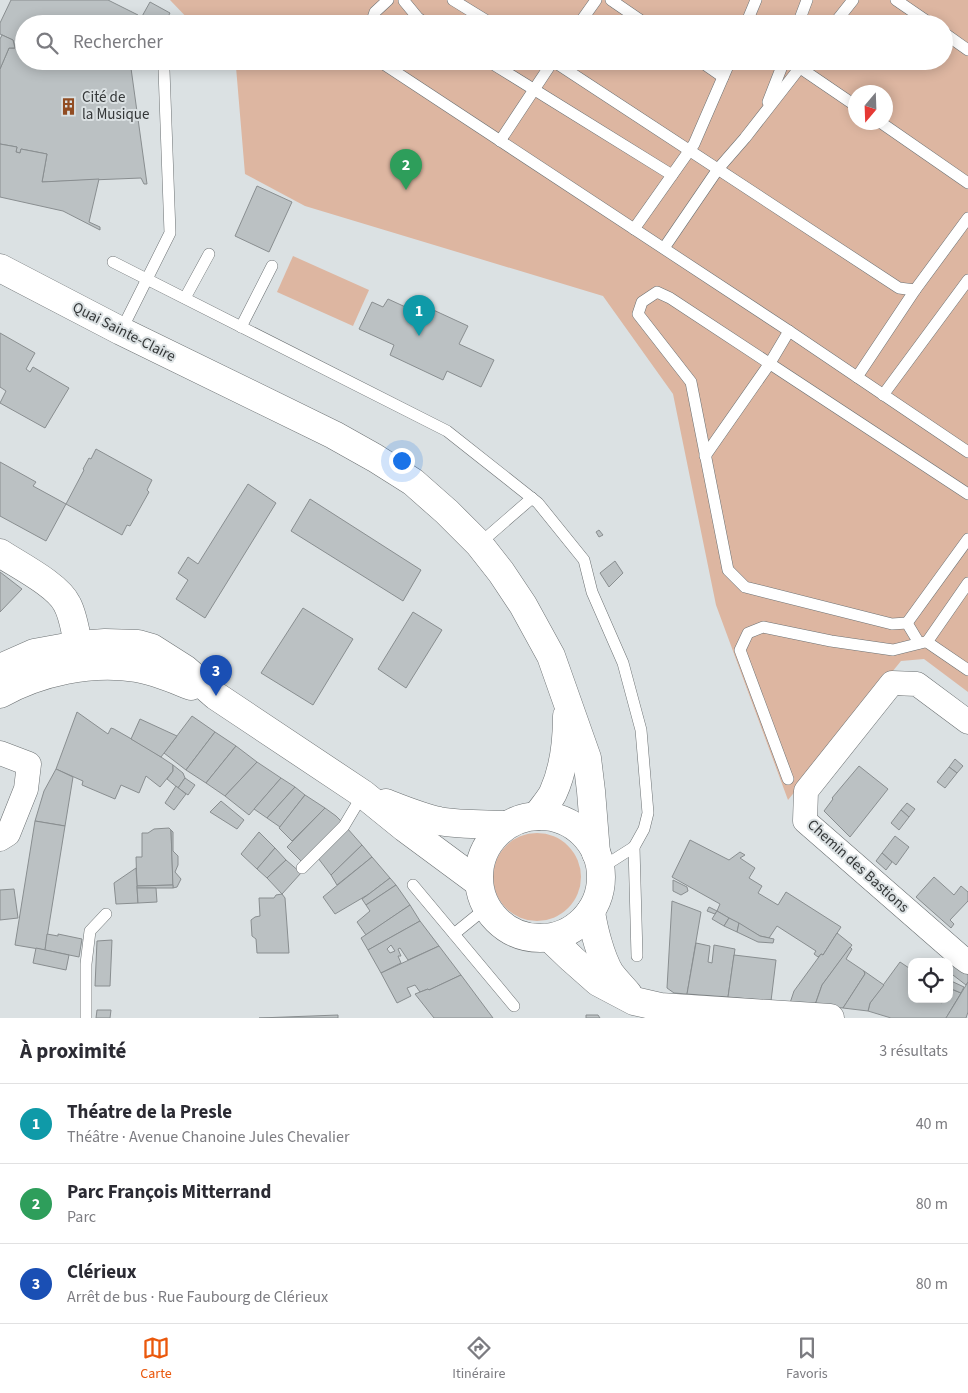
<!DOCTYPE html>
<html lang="fr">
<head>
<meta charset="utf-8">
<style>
  body { margin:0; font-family:"Source Sans 3",sans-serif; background:#f7f7f7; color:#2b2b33 }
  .controls { position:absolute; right:15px; bottom:15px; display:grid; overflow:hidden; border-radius:10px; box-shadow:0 2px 12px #0003 }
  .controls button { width:45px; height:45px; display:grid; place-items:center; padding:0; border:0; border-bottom:1px solid #e1e1e2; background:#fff; color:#2b2b33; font:25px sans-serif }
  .compass { position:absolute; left:848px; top:85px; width:45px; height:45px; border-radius:50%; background:#fff; box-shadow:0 2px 12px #0003; rotate:199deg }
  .you { position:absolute; left:401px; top:460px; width:18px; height:18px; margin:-12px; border:4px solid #fff; border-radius:50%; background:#1a73e8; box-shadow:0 0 0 8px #1a73e833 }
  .badge { display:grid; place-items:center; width:32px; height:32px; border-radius:50%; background:#ea580c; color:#fff; font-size:16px; font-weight:700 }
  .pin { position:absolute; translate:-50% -41px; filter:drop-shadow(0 1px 2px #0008) }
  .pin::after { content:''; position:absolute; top:26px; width:18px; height:15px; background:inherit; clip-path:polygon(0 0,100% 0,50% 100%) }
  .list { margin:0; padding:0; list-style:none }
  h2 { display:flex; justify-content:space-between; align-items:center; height:65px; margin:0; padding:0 20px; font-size:21px }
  h2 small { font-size:16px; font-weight:400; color:#7c7c81 }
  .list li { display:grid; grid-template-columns:32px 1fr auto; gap:15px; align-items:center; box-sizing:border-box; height:80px; padding:0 20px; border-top:1px solid #e1e1e2 }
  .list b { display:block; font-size:19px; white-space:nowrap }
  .list p { margin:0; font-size:16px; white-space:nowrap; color:#7c7c81 }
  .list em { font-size:16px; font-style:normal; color:#7c7c81 }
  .icon { flex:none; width:28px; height:28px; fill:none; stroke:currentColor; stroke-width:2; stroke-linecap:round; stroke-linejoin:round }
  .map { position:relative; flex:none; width:968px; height:1018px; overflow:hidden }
  .search { position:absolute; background:#fff; box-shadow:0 2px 12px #0003; left:15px; right:15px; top:15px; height:55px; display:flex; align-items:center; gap:12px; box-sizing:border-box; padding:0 18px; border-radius:28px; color:#7c7c81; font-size:19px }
  .sheet { height:305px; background:#fff }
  nav { display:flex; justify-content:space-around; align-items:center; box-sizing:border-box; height:70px; border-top:1px solid #e1e1e2; background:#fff; font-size:14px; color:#7c7c81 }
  nav a { display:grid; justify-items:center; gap:2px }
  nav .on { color:#ea580c }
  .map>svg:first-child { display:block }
  .green { fill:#ddb6a1; fill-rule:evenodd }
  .building { fill:#bbc1c3; stroke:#898e90; fill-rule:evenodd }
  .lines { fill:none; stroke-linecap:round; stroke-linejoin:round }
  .service-casing { stroke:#6c7173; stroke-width:12 }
  .minor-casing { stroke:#6c7173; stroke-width:25 }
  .tertiary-casing { stroke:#6c7173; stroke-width:29 }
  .secondary-casing { stroke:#6c7173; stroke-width:29 }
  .service { stroke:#fff; stroke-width:11 }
  .minor { stroke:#fff; stroke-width:24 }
  .tertiary { stroke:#fff; stroke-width:28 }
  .secondary { stroke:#fff; stroke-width:28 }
  .labels { text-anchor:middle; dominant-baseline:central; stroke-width:4; stroke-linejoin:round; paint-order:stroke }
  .poi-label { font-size:15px; fill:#343738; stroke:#dbe1e3; text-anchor:start }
  .street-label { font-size:15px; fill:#343738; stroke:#dbe1e3 }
</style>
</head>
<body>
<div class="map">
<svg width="968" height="1018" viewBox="0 0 968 1018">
  <rect width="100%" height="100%" fill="#dbe1e3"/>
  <g class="green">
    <path d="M 170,0 L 968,0 L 968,692 L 924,659 L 901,661 L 788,800 L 716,605 L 673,394 L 603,296 L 305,206 L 245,174 L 236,67 L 230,61 L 944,61 L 944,24 L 193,24 ZM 856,92 L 886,92 L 886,122 L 856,122 Z"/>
    <polygon points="293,256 369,290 353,326 277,292"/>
    <circle cx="537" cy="877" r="44"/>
  </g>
  <g class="building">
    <polygon points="11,0 108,0 138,15 134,24 24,24 24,61 130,61 147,184 144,184 141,178 42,182 47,154 21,149 20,153 16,152 17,147 0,144 0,69 9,48 15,48 13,40 0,34 0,23"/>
    <polygon points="150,2 170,13 164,24 144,24 145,23 140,20"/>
    <polygon points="2,35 13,40 15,48 9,48 0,69 0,39"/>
    <polygon points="0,144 17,147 16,152 20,153 21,149 47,154 42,182 99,179 89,222 100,227 100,230 63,211 0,197"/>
    <polygon points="257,186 292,202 269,252 235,236"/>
    <polygon points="388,299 412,310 416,302 468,326 459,344 494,360 481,387 447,371 443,380 390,355 394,345 359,329 372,302 383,307"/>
    <polygon points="0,333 35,353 26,369 30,372 33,367 69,388 45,428 0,403 6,391 0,387"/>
    <polygon points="96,449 152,480 147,490 149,492 130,526 127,525 122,535 66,504 84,470 83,469 89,458 91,459"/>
    <polygon points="0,462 36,482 33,486 66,504 46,541 0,516"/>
    <polygon points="248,484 276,503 205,618 176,599 188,580 178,573 188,557 198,564"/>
    <polygon points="310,499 421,570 403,601 291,531"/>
    <polygon points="599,530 603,535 599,537 596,532"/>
    <polygon points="615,561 623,573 609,587 600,573"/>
    <polygon points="0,572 22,589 0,612"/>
    <polygon points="303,608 353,639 313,705 261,673"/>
    <polygon points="413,612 442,630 406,688 378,669"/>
    <polygon points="77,712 108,734 111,728 114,729 149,749 173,765 173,771 160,787 146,776 139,793 121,785 115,799 82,785 83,781 56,769"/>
    <polygon points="192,716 215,732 186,770 164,753"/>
    <polygon points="140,719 177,736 161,757 131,739"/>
    <polygon points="215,732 236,746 206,783 186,770"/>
    <polygon points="236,746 257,762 225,796 206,783"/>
    <polygon points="955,759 963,766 957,773 949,767"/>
    <polygon points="257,762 281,778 249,815 225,796"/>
    <polygon points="173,765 183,773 185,778 178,788 167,779 173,771"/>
    <polygon points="859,766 888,789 850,837 824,811 833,799 832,798"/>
    <polygon points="949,767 957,773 945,788 937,782"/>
    <polygon points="56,769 73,777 65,826 35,821 44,791"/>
    <polygon points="185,778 195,785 188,795 178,788"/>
    <polygon points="281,778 295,787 267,818 254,809"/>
    <polygon points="176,786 186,794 174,810 165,803"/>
    <polygon points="295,787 305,795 280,827 267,818"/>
    <polygon points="305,795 325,808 292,841 279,828"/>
    <polygon points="221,801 244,820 237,829 210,812"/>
    <polygon points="907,803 915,809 909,817 901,810"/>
    <polygon points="325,808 336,816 343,823 303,863 287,847"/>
    <polygon points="901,810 909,817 899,830 891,823"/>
    <polygon points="35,821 65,826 45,950 15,945"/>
    <polygon points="169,828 171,830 173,885 137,886 136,857 142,857 142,833 148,833 154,829"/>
    <polygon points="347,828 362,845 331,875 318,858"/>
    <polygon points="171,830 173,832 173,851 178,856 178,865 175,872 181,879 177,887 173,888"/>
    <polygon points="259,832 275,848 257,869 241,854"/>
    <polygon points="895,836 909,847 896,865 882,853"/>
    <polygon points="690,840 729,860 740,852 745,855 740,858 755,868 749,878 762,886 758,893 778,905 786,892 841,927 823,955 821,954 818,957 814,954 816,951 777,926 769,938 760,936 717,911 720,904 672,877"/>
    <polygon points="362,845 372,857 337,885 331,875"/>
    <polygon points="275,848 286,860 267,878 257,869"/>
    <polygon points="882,853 892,862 886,870 876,861"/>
    <polygon points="372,857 390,878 369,894 335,914 323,897"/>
    <polygon points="286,860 301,873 282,894 267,878"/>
    <polygon points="136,868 138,903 116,904 114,883"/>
    <polygon points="934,877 954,895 961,886 968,892 968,901 950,920 954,924 951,928 916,897"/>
    <polygon points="390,878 396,885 366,905 362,899 369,894"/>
    <polygon points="673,880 687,887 688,891 681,895 673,891"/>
    <polygon points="173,885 173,888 137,888 137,886"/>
    <polygon points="396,885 410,905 366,935 357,922 370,911 366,905"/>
    <polygon points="137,888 156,888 157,902 138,903"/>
    <polygon points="14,889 18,918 0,920 0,890"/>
    <polygon points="282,894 285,898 289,953 257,953 256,939 252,936 251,920 255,917 260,916 259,898 274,898 276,895"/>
    <polygon points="672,901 701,912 687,994 674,993 667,988"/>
    <polygon points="410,905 420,921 368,950 361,938"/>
    <polygon points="709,907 717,911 715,914 707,911"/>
    <polygon points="717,911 729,918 724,926 712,919"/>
    <polygon points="729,918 739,923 737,932 724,926"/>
    <path d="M 420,921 L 439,946 L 408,960 L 400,948 L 398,949 L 401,956 L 398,956 L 401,963 L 381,973 L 368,950 ZM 391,945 L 395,951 L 390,953 L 387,949 Z"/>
    <polygon points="739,923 760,936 774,939 773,943 758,942 737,932"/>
    <polygon points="837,933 852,945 822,985 815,1005 790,1003 794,991 821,954 823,955"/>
    <polygon points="47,934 58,936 58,934 82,939 79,957 45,950"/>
    <polygon points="112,940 110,986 95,986 97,941"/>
    <polygon points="696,943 710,946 708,962 712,963 714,945 735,949 728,997 687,994"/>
    <polygon points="439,946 461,975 429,990 428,989 420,992 415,985 407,988 411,996 397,1003 381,973"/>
    <polygon points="850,947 852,949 846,959 864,971 865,974 843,1008 815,1005 822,985"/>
    <polygon points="36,948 69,955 66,970 33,963"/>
    <polygon points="734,955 776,960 771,1001 728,997"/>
    <polygon points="949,958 968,974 968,982 966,985 949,972 949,962 946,962"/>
    <polygon points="900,962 912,970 912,999 935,999 942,1003 944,999 949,999 949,988 961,993 946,1018 891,1018 868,1011 870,1003"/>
    <polygon points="864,971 884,985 870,1003 868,1011 843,1008 865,974"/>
    <polygon points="461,975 493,1018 434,1018 415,994 428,989 429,990"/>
    <polygon points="949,980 964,987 961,993 949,988"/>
    <polygon points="968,982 968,1012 966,1018 946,1018"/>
    <polygon points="97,1010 111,1010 110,1018 96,1018"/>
    <polygon points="338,1015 338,1018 259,1018"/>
    <polygon points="586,1015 598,1015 600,1018 586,1018"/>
  </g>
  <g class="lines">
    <defs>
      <g id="service">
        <polyline points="405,0 404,1 418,18 427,24"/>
        <polyline points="453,0 492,24"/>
        <polyline points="611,0 646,24"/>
        <polyline points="896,0 931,24"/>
        <polyline points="371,24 375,12 388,0"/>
        <polyline points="579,24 596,0"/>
        <polyline points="746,24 756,0"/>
        <polyline points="798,24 807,0"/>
        <polyline points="834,24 853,0"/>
        <polyline points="944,33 968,50"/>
        <polyline points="379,61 789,331 968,452"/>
        <polyline points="488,61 672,175"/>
        <polyline points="553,61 899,288 915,290"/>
        <polyline points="700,61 723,77"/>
        <polyline points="790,61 856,106"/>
        <polyline points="768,102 784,61"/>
        <polyline points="880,122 968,183"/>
        <polyline points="500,141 553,61"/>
        <polyline points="634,229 694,144 730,61"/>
        <polyline points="664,248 718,169 745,138 805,61"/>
        <polyline points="113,262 447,431 538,503 584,560 592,592 623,663 641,730 648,813 644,829 634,847 637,956"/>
        <polyline points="185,298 209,254"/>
        <polyline points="241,327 272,266"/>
        <polyline points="121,331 170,233 164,70"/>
        <polyline points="857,377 915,290 968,218"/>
        <polyline points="883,395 968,280"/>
        <polyline points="705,456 770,363 789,331"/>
        <polyline points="479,544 532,498"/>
        <polyline points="968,583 927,642 968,670"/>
        <polyline points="907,623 968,539"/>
        <polyline points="919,643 907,623 892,624 745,587 728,570 691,382 638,314 642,302 657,292 670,298 968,494"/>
        <polyline points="788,779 740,650 748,633 763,627 831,641 893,650 925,642"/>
        <polyline points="302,868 344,826 363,794"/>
        <polyline points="601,868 634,847"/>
        <polyline points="413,885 514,1006"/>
        <polyline points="454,934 486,908"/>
        <polyline points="86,1018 86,964 90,931 106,914"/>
      </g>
      <g id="minor">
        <polyline points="968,722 917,684 892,683 806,791 805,821 961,957 968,962"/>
        <polyline points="0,753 29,764 26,789 8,834 0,839"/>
      </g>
      <path id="tertiary" d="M 0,553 C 18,565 58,585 67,604 C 73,615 76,633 78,645"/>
      <g id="secondary">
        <polyline points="0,268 121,331 334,435 375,458 413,482 447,512 479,544 501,572 523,605 551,656 587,758 591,791 596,853"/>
        <polyline points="0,668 34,653 78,645 105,643 138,644 152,648 185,669 216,696 363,794 405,828 478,882"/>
        <path d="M 0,694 C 40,672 90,661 136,668 C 155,671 173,679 191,686"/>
        <path d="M 386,803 C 404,810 421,817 439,821 C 461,825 484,824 507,825"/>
        <circle cx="540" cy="877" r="61"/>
        <path d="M 537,816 C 542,808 549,801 553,793 C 564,769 567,741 567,716"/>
        <path d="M 591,911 C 593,928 601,958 610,973 C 615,980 622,987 628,994"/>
        <polyline points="550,938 572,959 598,982 634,1001 660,1007 830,1018"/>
      </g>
    </defs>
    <use href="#service" class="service-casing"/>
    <use href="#minor" class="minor-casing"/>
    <use href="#tertiary" class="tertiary-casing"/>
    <use href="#secondary" class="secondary-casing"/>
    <use href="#service" class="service"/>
    <use href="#minor" class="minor"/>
    <use href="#tertiary" class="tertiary"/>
    <use href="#secondary" class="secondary"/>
  </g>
  <defs>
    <symbol id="building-bare" viewBox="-9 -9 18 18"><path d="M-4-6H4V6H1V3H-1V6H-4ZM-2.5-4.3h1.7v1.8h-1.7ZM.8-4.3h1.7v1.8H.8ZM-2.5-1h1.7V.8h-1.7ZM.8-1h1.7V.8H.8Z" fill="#914c22" stroke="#dbe1e3" stroke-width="2.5" paint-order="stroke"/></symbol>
  </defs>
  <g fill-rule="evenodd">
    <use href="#building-bare" x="56" y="94" width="25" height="25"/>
  </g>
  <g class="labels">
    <g class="poi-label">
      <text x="82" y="97">Cité de<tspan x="82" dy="17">la Musique</tspan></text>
    </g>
    <g class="street-label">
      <text transform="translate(124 332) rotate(27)">Quai Sainte-Claire</text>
      <text transform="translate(858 866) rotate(42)">Chemin des Bastions</text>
    </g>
  </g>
</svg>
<div class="controls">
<button><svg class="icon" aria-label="locate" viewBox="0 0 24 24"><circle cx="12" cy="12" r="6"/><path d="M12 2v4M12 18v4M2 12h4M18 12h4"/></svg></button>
</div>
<svg class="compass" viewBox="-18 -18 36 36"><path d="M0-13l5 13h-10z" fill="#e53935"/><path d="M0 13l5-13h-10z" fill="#7c7c81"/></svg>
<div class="you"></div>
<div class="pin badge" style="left:419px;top:336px;background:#0f9aa8">1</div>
<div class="pin badge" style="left:406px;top:190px;background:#2e9e5b">2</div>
<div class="pin badge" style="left:216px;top:696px;background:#1a4fb4">3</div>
<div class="search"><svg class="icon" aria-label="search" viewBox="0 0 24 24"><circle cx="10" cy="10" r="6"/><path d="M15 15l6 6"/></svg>Rechercher</div>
</div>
<section class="sheet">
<h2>À proximité<small>3 résultats</small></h2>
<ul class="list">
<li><span class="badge" style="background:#0f9aa8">1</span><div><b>Théatre de la Presle</b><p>Théâtre · Avenue Chanoine Jules Chevalier</p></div><em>40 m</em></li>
<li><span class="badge" style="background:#2e9e5b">2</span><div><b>Parc François Mitterrand</b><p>Parc</p></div><em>80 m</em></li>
<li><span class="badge" style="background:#1a4fb4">3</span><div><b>Clérieux</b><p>Arrêt de bus · Rue Faubourg de Clérieux</p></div><em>80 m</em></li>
</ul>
</section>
<nav>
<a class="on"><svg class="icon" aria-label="map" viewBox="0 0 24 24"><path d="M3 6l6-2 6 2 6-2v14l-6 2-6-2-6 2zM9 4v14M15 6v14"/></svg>Carte</a>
<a><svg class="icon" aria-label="directions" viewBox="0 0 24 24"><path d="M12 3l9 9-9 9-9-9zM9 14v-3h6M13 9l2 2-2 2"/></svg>Itinéraire</a>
<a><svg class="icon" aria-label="saved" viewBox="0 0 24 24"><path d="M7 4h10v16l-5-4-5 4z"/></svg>Favoris</a>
</nav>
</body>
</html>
